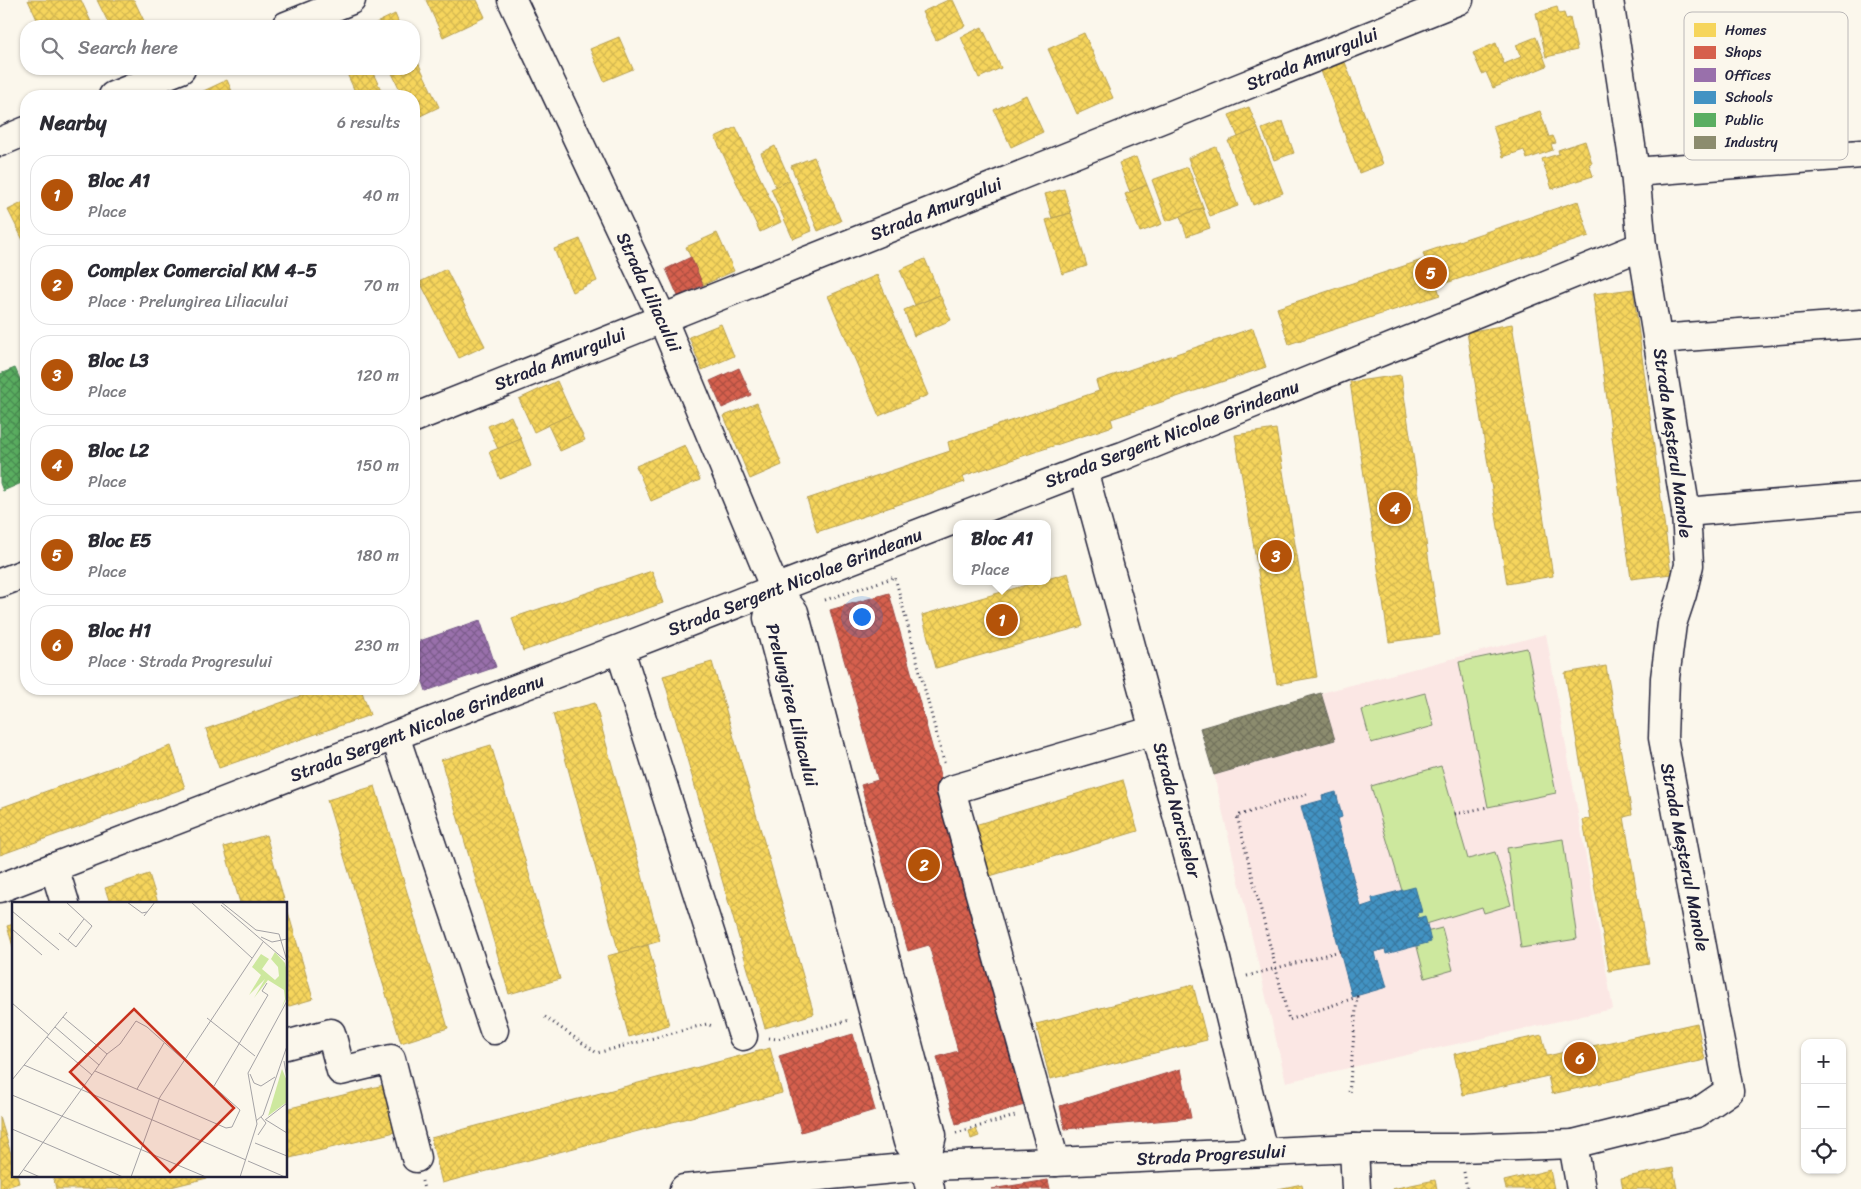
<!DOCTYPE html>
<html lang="en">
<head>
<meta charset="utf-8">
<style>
  body { margin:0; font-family:Sriracha,sans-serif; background:#f7f7f7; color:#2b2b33 }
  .controls { position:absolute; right:15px; bottom:15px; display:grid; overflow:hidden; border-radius:10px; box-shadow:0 1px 4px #0004 }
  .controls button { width:45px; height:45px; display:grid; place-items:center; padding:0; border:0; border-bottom:1px solid #e1e1e2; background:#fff; color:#2b2b33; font:25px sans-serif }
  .you { position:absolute; left:861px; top:616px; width:18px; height:18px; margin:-12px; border:4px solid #fff; border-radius:50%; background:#1a73e8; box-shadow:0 0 0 8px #1a73e833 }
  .badge { display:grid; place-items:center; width:32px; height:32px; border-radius:50%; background:#b45309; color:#fff; font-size:16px; font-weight:700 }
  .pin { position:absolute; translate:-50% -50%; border:2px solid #fff; box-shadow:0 1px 5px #0006 }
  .popup { position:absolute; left:953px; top:520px; width:98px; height:65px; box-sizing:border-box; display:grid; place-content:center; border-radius:10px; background:#fff; filter:drop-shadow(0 1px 4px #0005); font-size:16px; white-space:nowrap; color:#7c7c81 }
  .popup b { font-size:19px; color:#2b2b33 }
  .popup::after { content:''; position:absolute; left:50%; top:100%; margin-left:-10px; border:10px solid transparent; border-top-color:#fff }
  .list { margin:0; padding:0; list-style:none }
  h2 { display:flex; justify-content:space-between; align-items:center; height:65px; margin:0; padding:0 20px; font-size:21px }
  h2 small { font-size:16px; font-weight:400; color:#7c7c81 }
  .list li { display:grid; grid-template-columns:32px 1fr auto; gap:15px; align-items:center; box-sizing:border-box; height:80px; margin:0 10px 10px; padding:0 10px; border:1px solid #e1e1e2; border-radius:20px }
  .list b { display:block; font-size:19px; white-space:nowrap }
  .list p { margin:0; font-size:16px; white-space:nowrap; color:#7c7c81 }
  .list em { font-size:16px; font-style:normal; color:#7c7c81 }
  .icon { flex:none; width:28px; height:28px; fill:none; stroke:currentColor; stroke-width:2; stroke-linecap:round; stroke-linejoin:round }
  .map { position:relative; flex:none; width:1861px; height:1189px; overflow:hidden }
  .search { position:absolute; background:#fff; box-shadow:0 1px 4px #0004; left:20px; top:20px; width:400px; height:55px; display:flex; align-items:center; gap:12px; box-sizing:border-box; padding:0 18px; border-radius:20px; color:#7c7c81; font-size:19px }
  .panel { position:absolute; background:#fff; box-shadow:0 1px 4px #0004; left:20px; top:90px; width:400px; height:605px; border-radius:20px }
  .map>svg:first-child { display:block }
  .built { fill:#fbe7e4 }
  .pitch { fill:#cde89e; stroke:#78856c }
  .homes { fill:url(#homes-cross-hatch); stroke:#b69f52 }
  .shops { fill:url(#shops-cross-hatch); stroke:#a04d48 }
  .offices { fill:url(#offices-cross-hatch); stroke:#755989 }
  .schools { fill:url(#schools-cross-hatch); stroke:#39719a }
  .public { fill:url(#public-cross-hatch); stroke:#498456 }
  .industry { fill:url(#industry-cross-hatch); stroke:#6c6c5f }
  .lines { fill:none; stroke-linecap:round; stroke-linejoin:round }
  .minor-casing { stroke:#22223b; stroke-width:31 }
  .path { stroke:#22223b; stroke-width:3; stroke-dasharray:1 4; stroke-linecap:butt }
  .minor { stroke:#fbf7ec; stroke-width:28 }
  .labels { text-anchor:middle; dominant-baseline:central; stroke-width:5; stroke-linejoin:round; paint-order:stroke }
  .street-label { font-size:18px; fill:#22223b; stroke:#fbf7ec }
  .inset-road { fill:none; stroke:#a4a2a5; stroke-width:1 }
  .view { fill:#c8321e; fill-opacity:0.15; stroke:#c8321e; stroke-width:2.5 }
  .inset-edge { fill:none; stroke:#22223b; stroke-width:2.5 }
  .key { fill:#fbf7ec; stroke:#bab7b7; stroke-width:1 }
  .key-label { font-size:14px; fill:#22223b }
</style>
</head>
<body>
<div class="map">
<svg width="1861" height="1189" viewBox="0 0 1861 1189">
  <defs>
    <pattern id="homes-cross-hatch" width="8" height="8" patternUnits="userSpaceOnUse" patternTransform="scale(1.25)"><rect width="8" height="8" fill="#f6d55c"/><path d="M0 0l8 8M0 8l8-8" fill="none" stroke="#d3b751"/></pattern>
    <pattern id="shops-cross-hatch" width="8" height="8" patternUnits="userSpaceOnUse" patternTransform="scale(1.25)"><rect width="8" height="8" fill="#d6604d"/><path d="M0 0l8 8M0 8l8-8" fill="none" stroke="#ad4f41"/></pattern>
    <pattern id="offices-cross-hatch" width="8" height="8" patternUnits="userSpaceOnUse" patternTransform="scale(1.25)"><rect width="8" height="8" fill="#9970ab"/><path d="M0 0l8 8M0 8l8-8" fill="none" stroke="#7c5c8c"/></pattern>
    <pattern id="schools-cross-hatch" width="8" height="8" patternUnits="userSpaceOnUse" patternTransform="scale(1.25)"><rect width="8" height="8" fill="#4393c3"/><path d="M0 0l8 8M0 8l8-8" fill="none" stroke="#3878a0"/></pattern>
    <pattern id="public-cross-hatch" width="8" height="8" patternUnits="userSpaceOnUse" patternTransform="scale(1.25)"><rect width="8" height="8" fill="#5aae61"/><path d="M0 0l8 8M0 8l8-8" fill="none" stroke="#4a8d51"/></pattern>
    <pattern id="industry-cross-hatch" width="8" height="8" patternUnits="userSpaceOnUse" patternTransform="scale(1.25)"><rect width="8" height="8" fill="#8c8c6e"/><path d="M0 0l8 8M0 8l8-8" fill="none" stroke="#72725c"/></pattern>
  </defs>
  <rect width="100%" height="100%" fill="#fbf7ec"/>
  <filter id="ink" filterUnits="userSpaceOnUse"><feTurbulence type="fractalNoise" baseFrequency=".02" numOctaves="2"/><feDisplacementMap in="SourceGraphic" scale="10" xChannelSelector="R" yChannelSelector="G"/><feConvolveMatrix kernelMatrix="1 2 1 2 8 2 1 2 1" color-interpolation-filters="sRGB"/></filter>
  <g filter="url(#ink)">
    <polygon class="built" points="1546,634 1613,1009 1286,1082 1214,775 1335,740 1321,693"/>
    <g class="pitch">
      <polygon points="1527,648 1556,793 1488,807 1459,662"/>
      <polygon points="1425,693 1434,726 1371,743 1362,710"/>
      <polygon points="1441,766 1468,859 1495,852 1511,905 1484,913 1482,907 1413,928 1371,786"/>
      <polygon points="1563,839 1577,939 1521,948 1507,848"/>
      <polygon points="1442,928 1453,970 1425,978 1414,935"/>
    </g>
    <g class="homes">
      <polygon points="28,0 81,0 92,24 88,26 40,26"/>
      <polygon points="97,0 134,0 145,23 139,26 110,26"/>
      <polygon points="426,0 477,0 485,17 443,37"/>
      <polygon points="948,0 953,0 965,26 936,40 922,12"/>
      <polygon points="1557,7 1559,14 1564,13 1566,19 1570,18 1577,50 1546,57 1536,13"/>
      <polygon points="395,14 400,26 370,26"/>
      <polygon points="982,27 1001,68 979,78 961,37"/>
      <polygon points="1084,33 1113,98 1077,114 1048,49"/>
      <polygon points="619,37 633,69 604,81 590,49"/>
      <polygon points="1536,37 1547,66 1493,88 1486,72 1482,74 1473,53 1496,43 1504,64 1521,57 1516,45"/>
      <polygon points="414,54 439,107 414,119 414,96 403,96 390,69 414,69"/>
      <polygon points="1345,62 1383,164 1359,173 1321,71"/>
      <polygon points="345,69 371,69 381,90 367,96 357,96"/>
      <polygon points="227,80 234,96 193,96"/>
      <polygon points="1026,95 1043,132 1011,147 994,110"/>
      <polygon points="1249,107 1258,129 1238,137 1229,115"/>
      <polygon points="1540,111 1549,137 1553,136 1556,143 1551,144 1553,150 1527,159 1524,150 1503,157 1493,126"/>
      <polygon points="1283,121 1294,153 1274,160 1262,129"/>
      <polygon points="736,127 781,222 760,232 715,137"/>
      <polygon points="1258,129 1283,193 1253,205 1228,141"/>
      <polygon points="1585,141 1592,163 1589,164 1593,176 1552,189 1542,159 1559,154 1558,150"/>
      <polygon points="775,146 790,180 776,187 761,153"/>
      <polygon points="1216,147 1238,206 1210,216 1188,158"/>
      <polygon points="814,157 841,221 818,231 791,166"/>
      <polygon points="1136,157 1147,185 1130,192 1119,163"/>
      <polygon points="1188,167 1203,208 1167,221 1152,180"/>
      <polygon points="790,180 812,231 793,239 771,189"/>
      <polygon points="1147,185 1162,224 1140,232 1125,194"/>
      <polygon points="1064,189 1071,213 1052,218 1045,194"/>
      <polygon points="26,201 26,246 8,210"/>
      <polygon points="1578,201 1589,236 1437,286 1440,295 1289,344 1277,308 1425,259 1423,253"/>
      <polygon points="1203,208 1210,228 1187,236 1180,216"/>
      <polygon points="1071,213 1087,266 1062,274 1046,220"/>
      <polygon points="717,233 734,271 703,285 686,247"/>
      <polygon points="580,239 597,281 572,292 554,249"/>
      <polygon points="925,259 940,295 915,305 900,270"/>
      <polygon points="446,269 485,346 459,358 420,282"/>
      <polygon points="877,275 928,395 879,416 828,296"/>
      <polygon points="1633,289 1671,574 1631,579 1593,294"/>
      <polygon points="940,295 951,320 914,336 904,310"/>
      <polygon points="721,324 734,356 702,370 689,337"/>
      <polygon points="1512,324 1553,576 1507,584 1467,332"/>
      <polygon points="1253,328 1266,367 1111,419 1113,426 963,476 965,482 817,532 807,499 950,451 948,442 1099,391 1096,381"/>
      <polygon points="1401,375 1440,635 1389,642 1350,382"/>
      <polygon points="557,381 572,414 534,432 519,399"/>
      <polygon points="757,403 782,465 750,479 724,416"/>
      <polygon points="572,414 585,440 560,451 548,425"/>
      <polygon points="511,416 521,439 498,449 488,426"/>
      <polygon points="1276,429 1317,677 1277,684 1235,435"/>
      <polygon points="521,439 531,466 500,479 489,452"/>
      <polygon points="685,445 700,480 651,501 636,466"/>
      <polygon points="652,571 663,603 523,651 512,618"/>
      <polygon points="1068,573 1083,626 936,668 922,615 1040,581 1047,581 1047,579"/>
      <polygon points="712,662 814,1014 765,1028 663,676"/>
      <polygon points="1606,666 1632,815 1624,817 1649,964 1609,971 1583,820 1590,819 1565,673"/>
      <polygon points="320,689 361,689 370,715 219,768 206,729"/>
      <polygon points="595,703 660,941 619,953 553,714"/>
      <polygon points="491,745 560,979 509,994 441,760"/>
      <polygon points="171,746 185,788 0,855 0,808"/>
      <polygon points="1123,780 1138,831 990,876 975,825"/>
      <polygon points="375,786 448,1028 401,1043 327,800"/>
      <polygon points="266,835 285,903 240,903 224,847"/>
      <polygon points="149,874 158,903 110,903 105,888"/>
      <polygon points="286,905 313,999 286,1007"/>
      <polygon points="14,924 14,950 7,926"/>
      <polygon points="648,945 669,1025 629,1037 607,956"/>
      <polygon points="1193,985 1207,1040 1050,1079 1036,1024"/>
      <polygon points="1697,1023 1705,1060 1552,1094 1548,1076 1463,1095 1454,1054 1542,1035 1547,1056"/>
      <polygon points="770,1048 782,1093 442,1183 431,1138"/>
      <polygon points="392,1083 403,1130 286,1159 286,1109"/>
      <polygon points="0,1117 14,1164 14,1175 17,1175 19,1183 0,1189"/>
      <polygon points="976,1129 979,1136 971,1139 969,1131"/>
      <polygon points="1673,1168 1677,1189 1623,1189 1621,1178"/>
      <polygon points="1550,1170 1554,1189 1506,1189 1504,1181"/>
      <polygon points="53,1175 219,1175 163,1189 56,1189"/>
      <polygon points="1435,1180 1437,1189 1392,1189"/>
      <polygon points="1302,1184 1303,1189 1278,1189"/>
    </g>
    <g class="shops">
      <polygon points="691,257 703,285 678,296 666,269"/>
      <polygon points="739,368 751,395 722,408 710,381"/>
      <polygon points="889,593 1032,1103 956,1124 937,1057 958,1051 929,945 908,951 861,785 878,780 830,610"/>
      <polygon points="853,1034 875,1110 801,1132 779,1056"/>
      <polygon points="1181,1069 1191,1118 1065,1129 1060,1106"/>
      <polygon points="1048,1180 1050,1189 991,1189"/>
    </g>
    <polygon class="offices" points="480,620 496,667 426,691 414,654 414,643"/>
    <polygon class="schools" points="1336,792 1342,817 1337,819 1361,907 1373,903 1372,898 1415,887 1422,912 1417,913 1418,918 1425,916 1431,942 1386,954 1385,949 1374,952 1376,961 1379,960 1387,987 1352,997 1301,806 1323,800 1322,796"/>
    <polygon class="public" points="15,368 26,393 26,481 3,491 0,483 0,374"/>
    <polygon class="industry" points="1321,693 1335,740 1214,775 1200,728"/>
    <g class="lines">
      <defs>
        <g id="minor">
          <polyline points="512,0 662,318 775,589 794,612 932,1135 925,1166 930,1189"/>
          <polyline points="286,26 351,0"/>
          <polyline points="113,96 181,69"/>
          <polyline points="0,142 26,131"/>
          <polyline points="1635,172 1861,154"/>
          <polyline points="1658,339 1861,324"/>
          <polyline points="414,418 1459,0"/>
          <polyline points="1083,470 1212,943 1263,1152"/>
          <polyline points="1686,512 1861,497"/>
          <polyline points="0,583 26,573"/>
          <polyline points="775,589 768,618 908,1142 925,1166"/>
          <polyline points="620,650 743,1036"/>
          <polyline points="395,736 494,1030"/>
          <polyline points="54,867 65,903"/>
          <polyline points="0,888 1083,470 1123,456 1642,246"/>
          <polyline points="286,1045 331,1033 341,1071 391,1059 416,1158"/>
          <polyline points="1573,1144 1581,1189"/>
          <polyline points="1354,1148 1356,1189"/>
          <polyline points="1055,1162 951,790 1155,730"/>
          <polyline points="684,1189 925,1166 1055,1162 1354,1148 1459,1148 1573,1144 1697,1113 1729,1091 1663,738 1665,678 1672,624 1682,594 1689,565 1686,512 1642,246 1635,172 1609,0"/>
        </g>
      </defs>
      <use href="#minor" class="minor-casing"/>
      <g class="path">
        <polyline points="825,600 895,577 945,766"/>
        <polyline points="1307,794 1237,816 1289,1020 1357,997 1349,1094"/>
        <polyline points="1455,814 1488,807"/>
        <polyline points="1247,976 1340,951"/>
        <polyline points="545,1017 597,1053 707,1024 712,1026"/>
        <polyline points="769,1038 777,1039 850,1020"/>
        <polyline points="956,1133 1015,1116"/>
        <polyline points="1464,1172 1467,1189"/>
        <polyline points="422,1181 424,1189"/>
      </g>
      <use href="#minor" class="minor"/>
    </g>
  </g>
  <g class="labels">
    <g class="street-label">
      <text transform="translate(1312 59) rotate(-22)">Strada Amurgului</text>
      <text transform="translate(936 209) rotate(-22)">Strada Amurgului</text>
      <text transform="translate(649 292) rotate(65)">Strada Liliacului</text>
      <text transform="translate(560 359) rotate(-22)">Strada Amurgului</text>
      <text transform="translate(1172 434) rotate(-21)">Strada Sergent Nicolae Grindeanu</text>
      <text transform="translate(1673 443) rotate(82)">Strada Meșterul Manole</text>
      <text transform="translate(795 582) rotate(-21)">Strada Sergent Nicolae Grindeanu</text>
      <text transform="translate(792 705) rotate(76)">Prelungirea Liliacului</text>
      <text transform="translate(417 728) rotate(-21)">Strada Sergent Nicolae Grindeanu</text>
      <text transform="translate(1177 810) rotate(75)">Strada Narciselor</text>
      <text transform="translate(1685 857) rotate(79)">Strada Meșterul Manole</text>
      <text transform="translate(1211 1155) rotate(-3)">Strada Progresului</text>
    </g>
  </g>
  <g transform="translate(12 902)">
    <rect width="275" height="275" fill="#fbf7ec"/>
    <path d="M 270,167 L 275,179 L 275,200 L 256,214 Z" fill="#cde89e"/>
    <path d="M 263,50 L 273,61 L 275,70 L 275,95 L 269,107 L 273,97 L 272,88 L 256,78 L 242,96 L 253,77 L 237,93 L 249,73 L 240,65 L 249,52 L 257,57 L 250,67 L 263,78 L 267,74 L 266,65 L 259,57 Z" fill="#cde89e"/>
    <path class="inset-road" d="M 115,0 L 130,11 L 135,10M 179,0 L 240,56M 209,0 L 244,28 L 267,32 L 275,59M 209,3 L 273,58M 0,9 L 47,48M 132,14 L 143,0M 0,27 L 30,53M 47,31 L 64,45 L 80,24 L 54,0M 249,35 L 260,40 L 275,37M 56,38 L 72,17M 0,101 L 37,133M 51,115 L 95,152M 195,116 L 243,154M 43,125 L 87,163M 35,135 L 80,173M 272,159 L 275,177M 12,163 L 234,258M 238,172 L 242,181 L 249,184 L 263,175M 0,178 L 55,110M 202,184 L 256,93 L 250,89 L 255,81M 125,187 L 152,141M 0,193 L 194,275M 253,218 L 275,201M 254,218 L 275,231M 244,219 L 251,213 L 275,144M 0,227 L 111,275M 246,233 L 254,221 L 249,215M 243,241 L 275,254M 236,259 L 273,275M 12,268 L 28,275M 6,275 L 95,152 L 108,142 L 124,119 L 135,125 L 228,208 L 220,225 L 214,226 L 83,169M 119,275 L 148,195 L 251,40M 228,275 L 245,222 L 236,171 L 275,99"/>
    <path class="view" d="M 122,107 L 222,206 L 158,270 L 58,170 Z"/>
    <rect width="275" height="275" class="inset-edge"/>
  </g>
  <rect x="1684" y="12" width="164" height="148" rx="8" class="key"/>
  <rect x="1694" y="23" width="22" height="14" fill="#f6d55c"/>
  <rect x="1694" y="46" width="22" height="13" fill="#d6604d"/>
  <rect x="1694" y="68" width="22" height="14" fill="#9970ab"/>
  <rect x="1694" y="91" width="22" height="13" fill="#4393c3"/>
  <rect x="1694" y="113" width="22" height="14" fill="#5aae61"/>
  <rect x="1694" y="136" width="22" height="13" fill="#8c8c6e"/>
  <g class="key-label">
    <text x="1725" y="35">Homes</text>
    <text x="1725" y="57">Shops</text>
    <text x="1725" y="80">Offices</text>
    <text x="1725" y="102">Schools</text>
    <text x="1725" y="125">Public</text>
    <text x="1725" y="147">Industry</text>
  </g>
</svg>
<div class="controls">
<button>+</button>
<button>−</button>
<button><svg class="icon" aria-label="locate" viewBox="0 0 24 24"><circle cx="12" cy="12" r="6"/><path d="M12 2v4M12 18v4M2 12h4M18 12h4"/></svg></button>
</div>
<div class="you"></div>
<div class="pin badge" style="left:1002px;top:620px">1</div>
<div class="popup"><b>Bloc A1</b>Place</div>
<div class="pin badge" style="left:924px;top:865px">2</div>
<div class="pin badge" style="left:1276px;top:556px">3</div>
<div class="pin badge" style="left:1395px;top:508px">4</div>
<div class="pin badge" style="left:1431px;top:273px">5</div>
<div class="pin badge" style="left:1580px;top:1058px">6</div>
<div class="search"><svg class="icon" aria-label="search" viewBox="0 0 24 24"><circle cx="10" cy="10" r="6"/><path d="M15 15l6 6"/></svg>Search here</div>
<section class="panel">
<h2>Nearby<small>6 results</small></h2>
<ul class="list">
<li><span class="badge">1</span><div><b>Bloc A1</b><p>Place</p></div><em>40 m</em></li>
<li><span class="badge">2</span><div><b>Complex Comercial KM 4-5</b><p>Place · Prelungirea Liliacului</p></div><em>70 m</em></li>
<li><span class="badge">3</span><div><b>Bloc L3</b><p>Place</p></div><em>120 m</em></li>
<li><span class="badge">4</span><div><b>Bloc L2</b><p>Place</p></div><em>150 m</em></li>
<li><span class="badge">5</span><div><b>Bloc E5</b><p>Place</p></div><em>180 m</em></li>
<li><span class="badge">6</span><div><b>Bloc H1</b><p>Place · Strada Progresului</p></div><em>230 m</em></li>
</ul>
</section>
</div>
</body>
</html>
